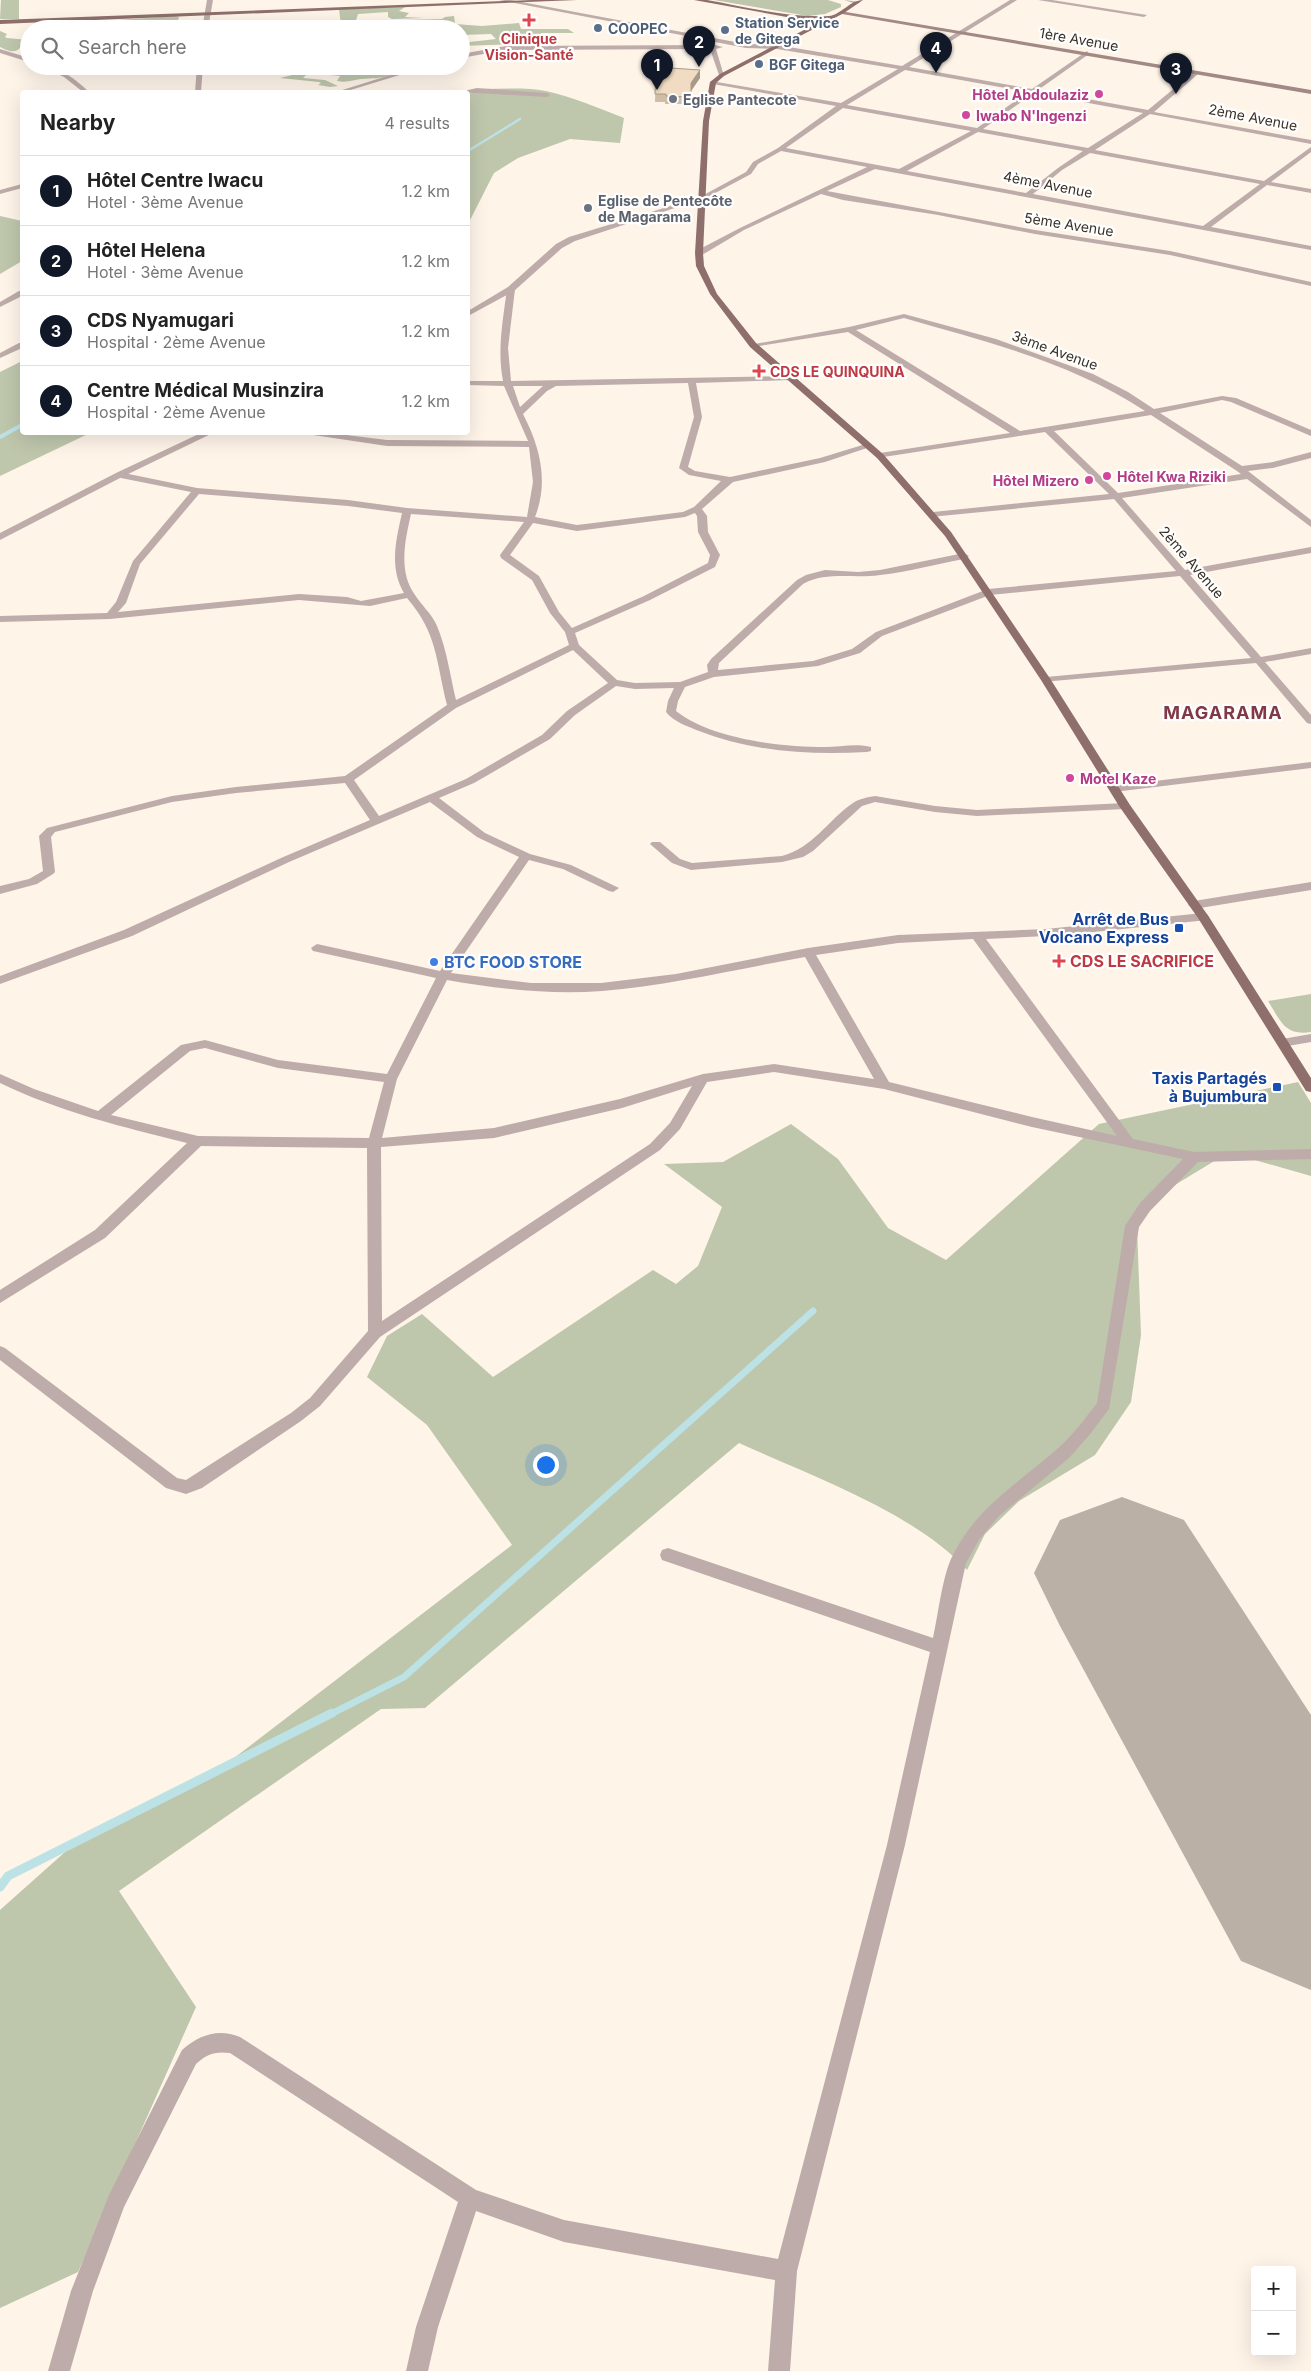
<!DOCTYPE html>
<html lang="en">
<head>
<meta charset="utf-8">
<style>
  body { margin:0; font-family:Inter,sans-serif; background:#f2f2f2; color:#222 }
  .controls { position:absolute; right:15px; bottom:15px; display:grid; overflow:hidden; border-radius:5px; box-shadow:0 5px 20px #0002 }
  .controls button { width:45px; height:45px; display:grid; place-items:center; padding:0; border:0; border-bottom:1px solid #e0e0e0; background:#fff; color:#222; font:25px sans-serif }
  .you { position:absolute; left:545px; top:1464px; width:18px; height:18px; margin:-12px; border:4px solid #fff; border-radius:50%; background:#1a73e8; box-shadow:0 0 0 8px #1a73e833 }
  .badge { display:grid; place-items:center; width:32px; height:32px; border-radius:50%; background:#111827; color:#fff; font-size:16px; font-weight:700 }
  .pin { position:absolute; translate:-50% -41px; filter:drop-shadow(0 1px 2px #0008) }
  .pin::after { content:''; position:absolute; top:26px; width:18px; height:15px; background:inherit; clip-path:polygon(0 0,100% 0,50% 100%) }
  .list { margin:0; padding:0; list-style:none }
  h2 { display:flex; justify-content:space-between; align-items:center; height:65px; margin:0; padding:0 20px; font-size:21px }
  h2 small { font-size:16px; font-weight:400; color:#767676 }
  .list li { display:grid; grid-template-columns:32px 1fr auto; gap:15px; align-items:center; box-sizing:border-box; height:70px; padding:0 20px; border-top:1px solid #e0e0e0 }
  .list b { display:block; font-size:19px; white-space:nowrap }
  .list p { margin:0; font-size:16px; white-space:nowrap; color:#767676 }
  .list em { font-size:16px; font-style:normal; color:#767676 }
  .icon { flex:none; width:28px; height:28px; fill:none; stroke:currentColor; stroke-width:2; stroke-linecap:round; stroke-linejoin:round }
  .map { position:relative; flex:none; width:1311px; height:2371px; overflow:hidden }
  .search { position:absolute; background:#fff; box-shadow:0 5px 20px #0002; left:20px; top:20px; width:450px; height:55px; display:flex; align-items:center; gap:12px; box-sizing:border-box; padding:0 18px; border-radius:28px; color:#767676; font-size:19px }
  .panel { position:absolute; background:#fff; box-shadow:0 5px 20px #0002; left:20px; top:90px; width:450px; height:345px; border-radius:5px }
  .map>svg:first-child { display:block }
  .green { fill:#bec6ac }
  .lines { fill:none; stroke-linecap:round; stroke-linejoin:round }
  .stream-far3 { stroke:#bce2e5; stroke-width:2.5 }
  .stream-far2 { stroke:#bce2e5; stroke-width:4 }
  .stream-far1 { stroke:#bce2e5; stroke-width:7 }
  .stream { stroke:#bce2e5; stroke-width:9 }
  .runway { fill:#bab0a5; fill-rule:evenodd }
  .minor { fill:#beacaa; fill-rule:evenodd }
  .tertiary { fill:#beacaa; fill-rule:evenodd }
  .secondary { fill:#a28985; fill-rule:evenodd }
  .primary { fill:#8e6f6b; fill-rule:evenodd }
  .wall { fill:#cfbda8 }
  .shaded-wall { fill:#a99a88 }
  .building { fill:#f1dcc3; stroke:#a99a88 }
  .health-dot { fill:#e0444e; stroke:#fff; stroke-width:2 }
  .service-dot { fill:#5c6f8a; stroke:#fff; stroke-width:2 }
  .hotel-dot { fill:#d1479c; stroke:#fff; stroke-width:2 }
  .worship-dot { fill:#6b7280; stroke:#fff; stroke-width:2 }
  .transit-dot { fill:#1a4fb4; stroke:#fff; stroke-width:2 }
  .shop-dot { fill:#3f7fe0; stroke:#fff; stroke-width:2 }
  .labels { text-anchor:middle; dominant-baseline:central; stroke-width:4.5; stroke-linejoin:round; paint-order:stroke }
  .far-service-label { font-size:14px; font-weight:bold; fill:#4e5e75; stroke:#fff; text-anchor:start }
  .far-health-label { font-size:14px; font-weight:bold; fill:#be3a42; stroke:#fff }
  .far-street-label { font-size:14px; fill:#393025; stroke:#fff }
  .far-hotel-label { font-size:14px; font-weight:bold; fill:#b23c85; stroke:#fff; text-anchor:start }
  .far-worship-label { font-size:14px; font-weight:bold; fill:#5b616d; stroke:#fff; text-anchor:start }
  .transit-label { font-size:16px; font-weight:bold; fill:#164399; stroke:#fff; text-anchor:end }
  .health-label { font-size:16px; font-weight:bold; fill:#be3a42; stroke:#fff; text-anchor:start }
  .shop-label { font-size:16px; font-weight:bold; fill:#366cbe; stroke:#fff; text-anchor:start }
  .far-district-label { font-size:18px; font-weight:bold; letter-spacing:1px; fill:#813947; stroke:#fff }
</style>
</head>
<body>
<div class="map">
<svg width="1311" height="2371" viewBox="0 0 1311 2371">
  <rect width="100%" height="100%" fill="#fef4e8"/>
  <g class="green">
    <polygon points="1,0 19,0 19,19 0,19"/>
    <polygon points="714,0 828,0 841,4 841,7 825,14 808,16"/>
    <polygon points="405,7 399,11 409,13 405,17 424,18 392,19 388,17 388,12 358,14 355,23 360,28 369,26 364,23 366,21 442,19 445,17 454,16 455,24 482,26 519,23 521,29 568,29 574,33 541,33 540,38 544,39 541,43 461,46 461,43 496,39 491,34 461,35 461,29 252,29 341,25 339,9"/>
    <polygon points="176,16 179,17 177,24 146,25 146,28 132,29 131,20 104,21"/>
    <path d="M 0,31 L 7,34 L 5,37 L 7,38 L 28,40 L 29,43 C 16,47 19,57 0,47 Z"/>
    <path d="M 122,66 L 121,70 C 101,70 77,74 58,67 Z"/>
    <polygon points="293,66 326,66 315,74 308,73 303,78 325,80 338,86 330,87 318,85 321,83 319,82 280,78 300,73 296,71 298,70 292,68"/>
    <path d="M 356,67 C 368,66 378,72 391,75 C 378,79 374,78 362,79 C 351,80 349,83 337,81 L 340,76 L 330,75 L 341,70 L 364,72 L 366,69 Z"/>
    <path d="M 483,89 C 503,89 525,87 546,91 C 572,97 599,108 624,118 L 620,143 L 570,139 L 518,158 L 494,173 L 468,224 L 468,93 Z"/>
    <polygon points="0,216 22,221 22,261 0,274"/>
    <polygon points="22,361 22,432 90,433 0,476 0,372"/>
    <path d="M 1311,994 L 1311,1032 C 1284,1036 1281,1021 1268,1001 Z"/>
    <path d="M 1298,1082 L 1311,1103 L 1311,1176 L 1237,1155 L 1216,1160 L 1165,1191 L 1137,1227 L 1141,1335 L 1131,1402 L 1095,1455 L 1019,1501 L 985,1534 L 967,1570 C 914,1512 811,1476 739,1443 L 425,1708 L 381,1709 L 119,1891 L 196,2007 L 78,2272 L 0,2308 L 0,1910 L 83,1836 L 204,1781 L 512,1545 L 427,1425 L 367,1377 L 387,1336 L 422,1314 L 493,1377 L 653,1270 L 676,1284 L 698,1266 L 722,1207 L 664,1164 L 723,1162 L 791,1124 L 838,1159 L 888,1228 L 946,1260 L 1099,1124 Z"/>
  </g>
  <g class="lines">
    <polyline class="stream-far3" points="468,151 520,119"/>
    <polyline class="stream-far2" points="0,437 22,425"/>
    <polyline class="stream-far1" points="329,1715 404,1677 813,1311"/>
    <polyline class="stream" points="0,1887 8,1876 332,1713"/>
    <polygon class="runway" points="1122,1497 1184,1520 1311,1715 1311,1990 1241,1961 1060,1626 1034,1573 1060,1520"/>
    <g class="minor">
      <polygon points="207,0 213,0 208,29 202,29"/>
      <path d="M 499,0 L 511,0 L 746,44 L 777,45 L 902,66 L 1010,0 L 1017,0 L 909,67 L 1032,89 L 1087,51 L 1089,54 L 1038,90 L 1148,110 L 1194,72 L 1198,72 L 1198,74 L 1154,112 L 1311,140 L 1311,144 L 1150,114 L 1095,150 L 1264,181 L 1311,147 L 1311,152 L 1271,182 L 1311,189 L 1311,193 L 1267,185 L 1211,227 L 1311,246 L 1311,250 L 875,169 L 827,191 L 1035,230 L 1170,251 L 1311,282 L 1311,286 L 1170,255 L 1035,234 L 938,215 L 843,200 L 821,194 L 744,230 L 702,255 L 696,255 L 696,251 L 740,228 L 867,167 L 781,151 L 758,164 L 751,174 L 704,199 L 700,199 L 700,197 L 746,172 L 753,162 L 778,148 L 836,106 L 713,84 L 711,81 L 841,103 L 898,69 L 777,49 L 746,48 L 710,41 L 715,45 L 723,47 L 716,49 L 724,76 L 719,75 L 710,49 L 506,50 L 461,58 L 461,54 L 506,46 L 709,45 L 705,42 L 707,40 ZM 905,70 L 1028,92 L 977,128 L 847,105 ZM 1034,93 L 1143,113 L 1088,148 L 983,129 ZM 843,108 L 971,131 L 899,169 L 786,148 ZM 978,132 L 1083,151 L 1058,168 L 1026,193 L 907,171 ZM 1090,153 L 1260,184 L 1203,226 L 1033,194 L 1062,170 Z"/>
      <polygon points="844,0 860,2 857,4"/>
      <polygon points="1038,0 1052,0 1147,15 1144,17"/>
      <polygon points="0,49 29,58 29,62 0,53"/>
      <path d="M 41,66 C 59,66 77,80 89,92 L 83,92 L 64,77 Z"/>
      <polygon points="197,66 203,66 201,92 195,92"/>
      <polygon points="419,66 429,66 344,92 336,92"/>
      <polygon points="477,88 547,93 550,95 547,97 459,92"/>
      <polygon points="22,184 22,188 0,194 0,190"/>
      <path d="M 511,287 L 515,289 L 508,348 L 511,381 L 794,376 L 795,378 L 791,380 L 696,383 L 702,417 L 688,467 L 695,471 L 730,477 L 820,458 L 869,443 L 873,446 L 825,462 L 733,482 L 702,509 L 707,516 L 708,532 L 720,555 L 715,567 L 650,600 L 575,633 L 579,645 L 617,680 L 635,683 L 680,682 L 708,672 L 707,665 L 711,659 L 797,580 L 806,575 L 825,570 L 858,572 L 880,570 L 964,553 L 969,556 L 964,559 C 936,564 908,572 880,575 C 853,579 827,571 803,584 L 719,663 L 718,670 L 813,661 L 852,649 L 876,632 L 988,589 L 1176,571 L 1114,499 L 930,517 L 930,513 L 933,512 L 1109,494 L 1045,432 L 877,458 L 876,456 L 880,453 L 1010,433 L 848,332 L 753,347 L 749,345 L 849,327 L 904,314 L 996,339 L 1093,374 L 1128,392 L 1154,409 L 1222,396 L 1236,398 L 1311,430 L 1311,436 L 1231,402 L 1222,400 L 1160,413 L 1242,466 L 1273,462 L 1311,452 L 1311,458 L 1273,468 L 1248,471 L 1311,520 L 1311,527 L 1247,479 L 1122,498 L 1185,570 L 1311,547 L 1311,553 L 1190,575 L 1261,657 L 1311,648 L 1311,654 L 1265,662 L 1311,715 L 1311,724 L 1307,723 L 1256,663 L 1042,682 L 1042,678 L 1046,677 L 1251,658 L 1180,576 L 990,595 L 882,636 L 860,653 L 818,666 L 714,677 L 685,687 L 678,701 L 676,711 C 711,739 781,747 825,747 C 839,747 857,743 871,747 L 871,751 L 867,752 C 809,755 754,752 699,731 C 687,726 674,722 666,712 L 668,701 L 674,688 L 635,689 L 616,686 L 575,715 L 550,739 L 474,783 L 439,798 L 485,833 L 530,854 L 571,865 L 619,888 L 613,892 L 609,891 L 563,869 L 529,860 L 451,973 L 531,983 L 601,983 L 676,974 L 808,948 L 898,935 L 1046,929 L 1203,913 L 1207,914 L 1209,917 L 1207,920 L 1066,935 L 986,939 L 1133,1139 L 1194,1152 L 1311,1149 L 1311,1159 L 1198,1162 L 1150,1211 L 1139,1227 L 1109,1409 L 1091,1433 L 1069,1458 L 999,1516 L 979,1540 L 966,1563 L 905,1845 L 797,2271 L 790,2371 L 768,2371 L 775,2280 L 564,2242 L 476,2211 L 438,2327 L 428,2371 L 406,2371 L 416,2327 L 458,2202 L 230,2053 C 215,2051 207,2054 196,2064 L 124,2207 L 93,2291 L 70,2371 L 48,2371 L 71,2291 L 109,2195 L 182,2050 C 199,2035 218,2028 240,2037 L 476,2190 L 564,2220 L 778,2259 L 887,1845 L 930,1652 L 662,1560 L 660,1555 L 662,1550 L 668,1548 L 933,1638 C 938,1616 942,1579 951,1559 C 974,1509 1016,1485 1056,1450 C 1072,1436 1084,1420 1097,1403 L 1125,1226 L 1140,1203 L 1183,1159 L 1032,1127 L 884,1089 L 774,1072 L 707,1082 L 680,1129 L 660,1150 L 380,1337 L 320,1406 L 301,1421 L 202,1488 L 186,1494 L 166,1488 L 0,1360 L 0,1346 L 5,1348 L 177,1478 L 186,1480 L 291,1413 L 310,1398 L 368,1331 L 367,1148 L 201,1146 L 105,1238 L 0,1303 L 0,1290 L 95,1230 L 187,1143 C 123,1127 60,1112 0,1083 L 0,1074 L 34,1089 L 98,1111 L 181,1045 L 205,1040 L 278,1060 L 387,1074 L 436,978 L 313,951 L 311,948 L 317,944 L 440,971 L 519,857 L 477,837 L 430,802 L 289,862 L 132,936 L 0,984 L 0,976 L 124,930 L 281,858 L 370,820 L 345,783 L 236,793 L 172,802 L 55,832 L 51,837 L 55,872 L 53,874 L 37,884 L 0,894 L 0,886 L 29,879 L 43,871 L 39,836 L 47,828 L 172,796 L 236,787 L 345,776 L 447,705 C 436,662 438,634 407,598 L 370,606 L 299,600 L 110,619 L 0,622 L 0,616 L 107,613 L 116,602 L 133,561 L 191,492 L 116,477 L 115,475 L 119,472 L 197,488 L 348,500 L 407,508 L 527,517 L 533,482 L 529,447 L 387,446 L 293,432 L 322,432 L 387,440 L 528,441 L 504,386 L 468,385 L 468,381 L 503,381 C 497,350 503,320 507,289 ZM 904,318 C 987,342 1073,363 1145,411 L 1020,431 L 856,330 ZM 688,383 L 694,417 L 679,468 L 689,475 L 721,481 L 694,507 L 683,512 L 577,525 L 535,517 C 549,481 540,447 523,414 L 547,391 L 556,386 ZM 513,386 L 543,386 L 520,407 ZM 1151,415 L 1237,471 L 1241,474 L 1118,493 L 1054,431 ZM 199,494 L 348,506 L 402,513 C 396,540 389,568 404,593 L 361,601 L 347,597 L 299,594 L 118,612 L 126,603 L 140,564 ZM 695,513 L 697,516 L 698,532 L 710,555 L 708,563 L 644,596 L 572,628 L 559,612 L 539,576 L 510,555 L 533,523 L 577,531 L 685,517 ZM 411,514 L 524,522 L 500,555 L 501,558 L 532,580 L 550,613 L 565,632 L 569,645 L 456,700 C 450,675 447,650 437,626 C 432,614 422,606 415,595 C 398,572 405,540 411,514 ZM 573,650 L 608,683 L 567,711 L 542,735 L 466,779 L 379,816 L 354,780 L 456,708 ZM 973,939 L 1117,1136 L 1032,1117 L 889,1082 L 816,955 L 898,943 ZM 805,957 L 874,1079 L 774,1064 L 703,1074 L 620,1099 L 494,1128 L 382,1138 L 397,1079 L 447,980 C 498,989 551,995 602,991 C 671,985 737,969 805,957 ZM 205,1048 L 278,1068 L 384,1082 L 369,1138 L 198,1136 L 111,1115 L 190,1051 ZM 692,1086 L 670,1123 L 650,1144 L 382,1321 L 381,1147 L 494,1138 L 622,1108 Z"/>
      <polygon points="19,291 22,291 22,296 0,307 0,302"/>
      <polygon points="19,343 22,343 22,348 0,358 0,353"/>
      <polygon points="1311,762 1311,768 1114,792 1109,789 1114,786"/>
      <path d="M 875,796 L 935,806 L 977,810 L 1125,803 L 1131,806 L 1125,809 L 977,816 L 935,812 L 875,802 L 862,806 L 813,851 L 803,857 L 782,862 L 691,870 L 672,863 L 650,844 L 652,842 L 660,842 L 680,859 L 692,863 L 782,856 C 813,848 828,820 853,803 C 859,799 868,797 875,796 Z"/>
      <polygon points="1311,882 1311,890 1194,909 1188,905 1194,901"/>
      <polygon points="1311,1034 1311,1042 1282,1047 1276,1043 1282,1039"/>
    </g>
    <g class="tertiary">
      <polygon points="700,197 705,198 575,241 562,248 514,291 468,316 468,311 508,287 556,244 569,237"/>
      <polygon points="203,432 215,432 122,477 0,540 0,533 116,473"/>
    </g>
    <polygon class="secondary" points="840,11 1311,90 1311,94 842,14"/>
    <g class="primary">
      <polygon points="532,0 577,0 0,24 0,20"/>
      <path d="M 694,0 L 707,0 C 746,7 789,18 829,16 C 841,15 850,0 863,0 L 844,13 L 724,76 L 716,83 L 709,121 L 703,253 L 704,266 L 717,294 L 756,343 L 883,454 L 951,532 L 1051,680 L 1130,805 L 1209,917 L 1311,1078 L 1311,1092 L 1306,1091 L 1198,918 L 1119,806 L 1041,680 L 945,536 L 877,458 L 750,347 L 710,294 L 696,266 L 695,253 L 703,121 L 710,82 L 720,74 L 825,19 L 803,20 Z"/>
    </g>
  </g>
  <polygon class="wall" points="656,67 700,78 691,91 691,104 665,104 665,102 655,102"/>
  <polygon class="shaded-wall" points="700,70 700,78 691,91 691,104 691,83"/>
  <polygon class="building" points="656,67 700,70 691,83 691,97 666,96 666,94 655,94"/>
  <g class="health-dot">
    <path d="M526.5 12.5h5v5h5v5h-5v5h-5v-5h-5v-5h5z"/>
    <path d="M756.5 363.5h5v5h5v5h-5v5h-5v-5h-5v-5h5z"/>
    <path d="M1056.5 953.5h5v5h5v5h-5v5h-5v-5h-5v-5h5z"/>
  </g>
  <g class="service-dot">
    <circle cx="598" cy="28" r="5"/>
    <circle cx="725" cy="30" r="5"/>
    <circle cx="759" cy="64" r="5"/>
  </g>
  <g class="hotel-dot">
    <circle cx="1099" cy="94" r="5"/>
    <circle cx="966" cy="115" r="5"/>
    <circle cx="1107" cy="476" r="5"/>
    <circle cx="1089" cy="480" r="5"/>
    <circle cx="1070" cy="778" r="5"/>
  </g>
  <g class="worship-dot">
    <circle cx="673" cy="99" r="5"/>
    <circle cx="588" cy="208" r="5"/>
  </g>
  <g class="transit-dot">
    <rect x="1174" y="923" width="10" height="10" rx="2.5"/>
    <rect x="1272" y="1082" width="10" height="10" rx="2.5"/>
  </g>
  <circle class="shop-dot" cx="434" cy="962" r="5"/>
  <g class="labels">
    <g class="far-service-label">
      <text x="735" y="22">Station Service<tspan x="735" dy="16">de Gitega</tspan></text>
      <text x="608" y="28">COOPEC</text>
      <text x="769" y="64">BGF Gitega</text>
    </g>
    <g class="far-health-label">
      <text x="529" y="38">Clinique<tspan x="529" dy="16">Vision-Santé</tspan></text>
      <text x="770" y="371" text-anchor="start">CDS LE QUINQUINA</text>
    </g>
    <g class="far-street-label">
      <text transform="translate(1079 39) rotate(10)">1ère Avenue</text>
      <text transform="translate(1253 117) rotate(11)">2ème Avenue</text>
      <text transform="translate(1048 184) rotate(11)">4ème Avenue</text>
      <text transform="translate(1069 224) rotate(9)">5ème Avenue</text>
      <text transform="translate(1055 350) rotate(20)">3ème Avenue</text>
      <text transform="translate(1192 562) rotate(49)">2ème Avenue</text>
    </g>
    <g class="far-hotel-label">
      <text x="1089" y="94" text-anchor="end">Hôtel Abdoulaziz</text>
      <text x="976" y="115">Iwabo N'Ingenzi</text>
      <text x="1117" y="476">Hôtel Kwa Riziki</text>
      <text x="1079" y="480" text-anchor="end">Hôtel Mizero</text>
      <text x="1080" y="778">Motel Kaze</text>
    </g>
    <g class="far-worship-label">
      <text x="683" y="99">Eglise Pantecote</text>
      <text x="598" y="200">Eglise de Pentecôte<tspan x="598" dy="16">de Magarama</tspan></text>
    </g>
    <g class="transit-label">
      <text x="1169" y="919">Arrêt de Bus<tspan x="1169" dy="18">Volcano Express</tspan></text>
      <text x="1267" y="1078">Taxis Partagés<tspan x="1267" dy="18">à Bujumbura</tspan></text>
    </g>
    <g class="health-label">
      <text x="1070" y="961">CDS LE SACRIFICE</text>
    </g>
    <g class="shop-label">
      <text x="444" y="962">BTC FOOD STORE</text>
    </g>
    <g class="far-district-label">
      <text x="1223" y="712">MAGARAMA</text>
    </g>
  </g>
</svg>
<div class="controls">
<button>+</button>
<button>−</button>
</div>
<div class="you"></div>
<div class="pin badge" style="left:657px;top:90px">1</div>
<div class="pin badge" style="left:699px;top:67px">2</div>
<div class="pin badge" style="left:1176px;top:94px">3</div>
<div class="pin badge" style="left:936px;top:73px">4</div>
<div class="search"><svg class="icon" aria-label="search" viewBox="0 0 24 24"><circle cx="10" cy="10" r="6"/><path d="M15 15l6 6"/></svg>Search here</div>
<section class="panel">
<h2>Nearby<small>4 results</small></h2>
<ul class="list">
<li><span class="badge">1</span><div><b>Hôtel Centre Iwacu</b><p>Hotel · 3ème Avenue</p></div><em>1.2 km</em></li>
<li><span class="badge">2</span><div><b>Hôtel Helena</b><p>Hotel · 3ème Avenue</p></div><em>1.2 km</em></li>
<li><span class="badge">3</span><div><b>CDS Nyamugari</b><p>Hospital · 2ème Avenue</p></div><em>1.2 km</em></li>
<li><span class="badge">4</span><div><b>Centre Médical Musinzira</b><p>Hospital · 2ème Avenue</p></div><em>1.2 km</em></li>
</ul>
</section>
</div>
</body>
</html>
